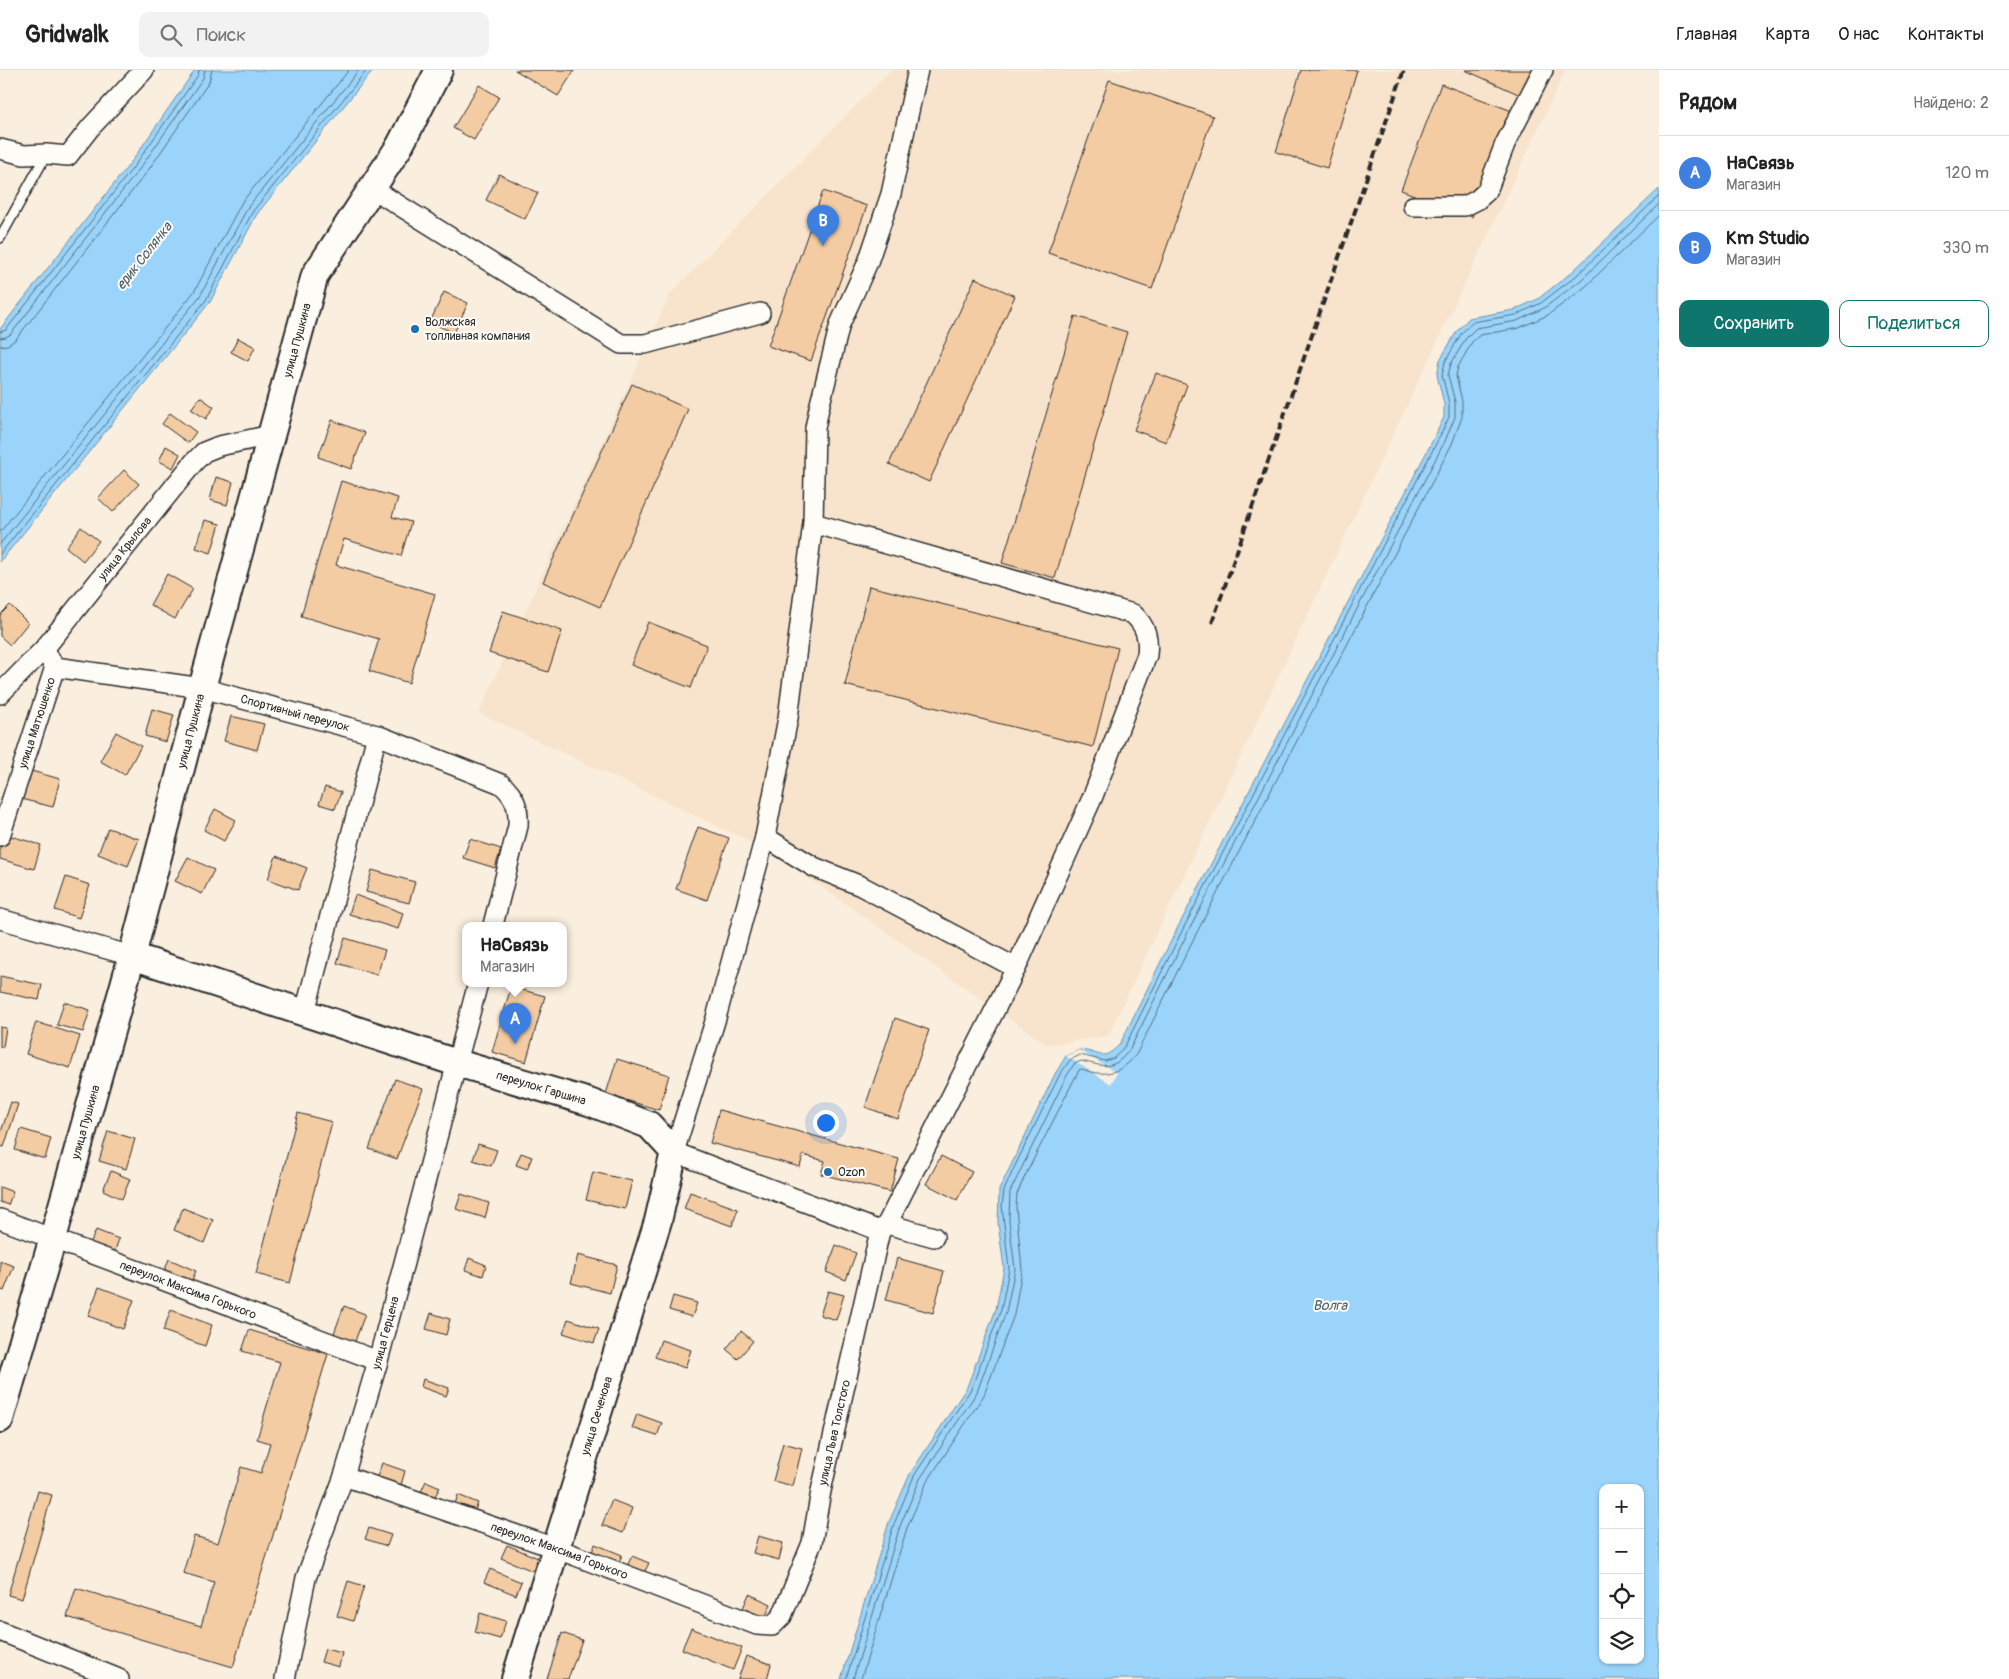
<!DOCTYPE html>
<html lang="ru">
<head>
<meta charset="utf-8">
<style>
  body { margin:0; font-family:Pangolin,sans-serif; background:#f2f2f2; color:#222 }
  .controls { position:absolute; right:15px; bottom:15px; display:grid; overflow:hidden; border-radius:10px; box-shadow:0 1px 4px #0004 }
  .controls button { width:45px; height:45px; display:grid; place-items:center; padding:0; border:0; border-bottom:1px solid #e0e0e0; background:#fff; color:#222; font:25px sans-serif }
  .you { position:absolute; left:825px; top:1052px; width:18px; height:18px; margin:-12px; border:4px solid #fff; border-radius:50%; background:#1a73e8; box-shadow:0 0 0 8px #1a73e833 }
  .badge { display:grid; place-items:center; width:32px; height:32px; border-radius:50%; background:#0f766e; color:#fff; font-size:16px; font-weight:700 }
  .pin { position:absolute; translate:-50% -41px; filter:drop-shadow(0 1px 2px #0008) }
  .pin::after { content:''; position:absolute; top:26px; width:18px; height:15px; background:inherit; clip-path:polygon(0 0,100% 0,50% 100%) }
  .popup { position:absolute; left:462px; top:852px; width:105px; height:65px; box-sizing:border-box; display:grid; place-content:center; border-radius:10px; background:#fff; filter:drop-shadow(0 1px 4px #0005); font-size:16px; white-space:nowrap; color:#767676 }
  .popup b { font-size:19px; color:#222 }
  .popup::after { content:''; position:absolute; left:50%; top:100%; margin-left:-10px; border:10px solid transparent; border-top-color:#fff }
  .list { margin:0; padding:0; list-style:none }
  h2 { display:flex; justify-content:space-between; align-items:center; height:65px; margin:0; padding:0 20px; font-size:21px }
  h2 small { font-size:16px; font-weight:400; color:#767676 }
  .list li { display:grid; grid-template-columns:32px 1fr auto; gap:15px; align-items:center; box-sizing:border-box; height:75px; padding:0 20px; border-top:1px solid #e0e0e0 }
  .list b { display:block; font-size:19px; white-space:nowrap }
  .list p { margin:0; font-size:16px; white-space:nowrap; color:#767676 }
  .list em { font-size:16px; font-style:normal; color:#767676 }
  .actions { display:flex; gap:10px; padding:15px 20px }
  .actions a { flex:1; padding:11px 0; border:1px solid #0f766e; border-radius:10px; text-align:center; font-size:18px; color:#0f766e }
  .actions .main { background:#0f766e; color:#fff }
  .icon { flex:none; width:28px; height:28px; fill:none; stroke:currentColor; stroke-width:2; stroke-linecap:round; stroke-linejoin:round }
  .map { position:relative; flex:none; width:1659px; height:1609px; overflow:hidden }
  header { display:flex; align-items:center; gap:30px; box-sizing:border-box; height:70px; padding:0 25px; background:#fff; border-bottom:1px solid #e0e0e0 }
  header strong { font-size:24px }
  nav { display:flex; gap:28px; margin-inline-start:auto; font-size:18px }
  .search { width:350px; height:45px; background:#f2f2f2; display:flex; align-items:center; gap:12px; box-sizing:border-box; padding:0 18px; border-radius:10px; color:#767676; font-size:19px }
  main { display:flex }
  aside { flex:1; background:#fff }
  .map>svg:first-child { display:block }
  .built { fill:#f8e4cc }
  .water { fill:#9ad4fa; stroke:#6e90a7; fill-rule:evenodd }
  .pier { fill:#faeede }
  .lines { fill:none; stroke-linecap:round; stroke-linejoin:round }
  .shore { stroke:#576f7e; stroke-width:1 }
  .building { fill:#f3cca3; stroke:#2b2b2b }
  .lane-casing { stroke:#2b2b2b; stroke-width:12 }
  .street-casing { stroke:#2b2b2b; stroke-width:22 }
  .secondary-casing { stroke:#2b2b2b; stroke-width:30 }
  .lane { stroke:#fdfcf7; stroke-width:9 }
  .street { stroke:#fdfcf7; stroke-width:19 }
  .secondary { stroke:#fdfcf7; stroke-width:26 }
  .rail { stroke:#2b2b2b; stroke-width:4; stroke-dasharray:8 4; stroke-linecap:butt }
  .poi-dot { fill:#1f6fb2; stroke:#fdfcf7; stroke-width:2 }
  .labels { text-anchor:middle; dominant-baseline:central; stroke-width:4; stroke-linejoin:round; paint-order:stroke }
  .poi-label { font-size:12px; fill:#2b2b2b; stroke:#fdfcf7; text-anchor:start }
  .street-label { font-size:12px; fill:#2b2b2b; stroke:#fdfcf7 }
  .water-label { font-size:14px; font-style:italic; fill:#4c5e69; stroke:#fdfcf7 }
</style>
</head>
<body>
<header>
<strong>Gridwalk</strong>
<div class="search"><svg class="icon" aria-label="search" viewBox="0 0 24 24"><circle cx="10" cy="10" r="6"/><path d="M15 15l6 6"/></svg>Поиск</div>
<nav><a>Главная</a><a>Карта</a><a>О нас</a><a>Контакты</a></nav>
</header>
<main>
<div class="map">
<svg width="1659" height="1609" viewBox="0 0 1659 1609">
  <rect width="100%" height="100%" fill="#faeede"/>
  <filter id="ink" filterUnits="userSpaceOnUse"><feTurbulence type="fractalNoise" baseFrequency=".02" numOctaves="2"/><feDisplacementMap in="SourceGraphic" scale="10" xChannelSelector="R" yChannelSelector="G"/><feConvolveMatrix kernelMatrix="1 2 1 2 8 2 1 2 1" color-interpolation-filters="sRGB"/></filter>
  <g filter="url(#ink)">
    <polygon class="built" points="891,0 1566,0 1108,966 1047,975 770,781 479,643 670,224"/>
    <g class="water">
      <polygon points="195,0 373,0 257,144 210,232 0,492 0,259 132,91"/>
      <path d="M 1659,119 L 1659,1609 L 841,1609 L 889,1452 L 910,1404 L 967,1317 L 996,1239 L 1004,1198 L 998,1153 L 999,1120 L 1055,1004 L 1066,986 L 1079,980 C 1101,981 1101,994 1120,974 L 1178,857 L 1435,366 L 1444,347 L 1444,334 L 1437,305 L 1440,290 L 1457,261 L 1469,248 L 1514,240 L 1538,229 L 1572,202 ZM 1603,1418 L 1640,1418 L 1640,1590 L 1603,1590 Z"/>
    </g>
    <polygon class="pier" points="1079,980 1117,1003 1111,1014 1066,986"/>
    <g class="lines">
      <g class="shore">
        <polyline points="0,262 6,260 136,94 198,5 199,0"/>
        <polyline points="0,268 6,267 11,264 141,97 203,8 205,0"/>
        <polyline points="0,276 8,275 16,269 147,102 209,12 212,0"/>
        <polyline points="0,462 194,222 242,132 349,0"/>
        <polyline points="0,474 200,226 248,137 359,0"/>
        <polyline points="0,484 206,230 253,141 367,0"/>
        <polyline points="846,1609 894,1454 914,1406 971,1319 1001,1240 1009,1199 1002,1136 1004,1121 1013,1100 1059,1006 1070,990 1080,985 1105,991 1114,988 1125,976 1183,859 1439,368 1449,347 1449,333 1442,305 1445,292 1461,264 1472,252 1516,245 1541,233 1576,206 1659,126"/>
        <path d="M 853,1609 L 900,1456 L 920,1409 L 977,1322 L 1006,1242 L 1015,1199 L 1009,1151 L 1010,1122 L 1065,1009 L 1074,994 L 1081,991 C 1104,996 1113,1002 1130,979 L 1188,862 L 1445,371 L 1455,347 L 1455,332 L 1448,305 L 1451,294 L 1466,268 L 1476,258 L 1517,251 L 1544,238 L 1580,211 L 1659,134"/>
        <path d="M 861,1609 L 907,1458 L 927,1412 L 984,1325 L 1014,1245 L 1022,1200 L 1016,1137 L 1017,1124 L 1025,1106 L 1079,1000 L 1082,999 C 1104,1008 1123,1003 1137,983 L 1195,866 L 1452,374 L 1462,347 L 1462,331 L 1456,306 L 1458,297 L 1472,272 L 1480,265 L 1519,258 L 1548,245 L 1585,217 L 1659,145"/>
      </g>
    </g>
    <g class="building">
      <polygon points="515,0 571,0 574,1 558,26"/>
      <polygon points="1301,0 1357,0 1327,98 1276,82"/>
      <polygon points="1465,0 1539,0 1527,28"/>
      <polygon points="1109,10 1213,46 1152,219 1048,183"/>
      <polygon points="1441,14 1512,41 1472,147 1401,120"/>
      <polygon points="479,15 499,27 474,70 453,58"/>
      <polygon points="499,104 538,123 525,149 486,130"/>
      <polygon points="823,121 867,136 811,291 768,276"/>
      <polygon points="975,208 1015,226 929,412 889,394"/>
      <polygon points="444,222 468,233 454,263 430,252"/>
      <polygon points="1075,246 1127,262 1055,508 1002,493"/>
      <polygon points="238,268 255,277 248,291 231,282"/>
      <polygon points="1156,303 1187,315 1166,372 1134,360"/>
      <polygon points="632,314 688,339 600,537 543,512"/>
      <polygon points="200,327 214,337 206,349 191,339"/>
      <polygon points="170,343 196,362 188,373 162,354"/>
      <polygon points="332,350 365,363 351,399 318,387"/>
      <polygon points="166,376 180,384 173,398 159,391"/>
      <polygon points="124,400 139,414 113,442 98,428"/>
      <polygon points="216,407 233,412 227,435 210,430"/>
      <polygon points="341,411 398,428 392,447 411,452 401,486 344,469 336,495 435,524 409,613 369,601 379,569 301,546"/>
      <polygon points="205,450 220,454 211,483 196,478"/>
      <polygon points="81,457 99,471 83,491 66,477"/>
      <polygon points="167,504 193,519 175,549 150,535"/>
      <polygon points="869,516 1118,578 1093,677 845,615"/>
      <polygon points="10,535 28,553 10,575 0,566 0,545"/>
      <polygon points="503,541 562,561 548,602 489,583"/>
      <polygon points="648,552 707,575 691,618 631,595"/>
      <polygon points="152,639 174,645 166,672 145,666"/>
      <polygon points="231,646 264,654 257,680 224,671"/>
      <polygon points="116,662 141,676 125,705 100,691"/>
      <polygon points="28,700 60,709 53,737 21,729"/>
      <polygon points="325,717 341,722 335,739 319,734"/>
      <polygon points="215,739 236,750 224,771 204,760"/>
      <polygon points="698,757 729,768 707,830 676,819"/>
      <polygon points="108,758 139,769 128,796 98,784"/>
      <polygon points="4,764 41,775 34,799 0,789 0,776"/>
      <polygon points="470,769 501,779 495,798 463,788"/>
      <polygon points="276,786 307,798 298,820 268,809"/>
      <polygon points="188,787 214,800 202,824 175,811"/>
      <polygon points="372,800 415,812 409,833 366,822"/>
      <polygon points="66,807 90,815 79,848 55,840"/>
      <polygon points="355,825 403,843 398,859 349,844"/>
      <polygon points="345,868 385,880 377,905 337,893"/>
      <polygon points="0,906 42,915 39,930 0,922"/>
      <polygon points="511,917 545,926 526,992 492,982"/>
      <polygon points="64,932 90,940 83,962 57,955"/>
      <polygon points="895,948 929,960 898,1049 865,1037"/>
      <polygon points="36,952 80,966 70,998 26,984"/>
      <polygon points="0,957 6,958 3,977 0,977"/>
      <polygon points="617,989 669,1005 659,1040 606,1024"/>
      <polygon points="395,1009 423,1019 397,1089 369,1079"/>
      <polygon points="11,1032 18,1034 4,1077 0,1076 0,1065"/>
      <polygon points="719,1040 899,1089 890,1122 821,1104 825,1091 803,1085 800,1097 710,1073"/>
      <polygon points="298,1043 332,1052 290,1213 256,1204"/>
      <polygon points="21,1059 51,1068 45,1089 15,1080"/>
      <polygon points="108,1061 135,1069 126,1099 99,1091"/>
      <polygon points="478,1074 497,1080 491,1096 473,1090"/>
      <polygon points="521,1083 532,1087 527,1099 516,1095"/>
      <polygon points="941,1086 972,1102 957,1130 926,1114"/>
      <polygon points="111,1101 130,1109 122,1129 103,1120"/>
      <polygon points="593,1102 632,1111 625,1139 586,1130"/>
      <polygon points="0,1117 13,1122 8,1135 0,1132"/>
      <polygon points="690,1122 738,1139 732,1156 684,1139"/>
      <polygon points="461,1124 489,1133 485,1148 456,1139"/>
      <polygon points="183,1138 213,1150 204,1173 174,1160"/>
      <polygon points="96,1160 119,1169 114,1183 90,1174"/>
      <polygon points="836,1175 856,1183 846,1210 826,1202"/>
      <polygon points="578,1185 617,1195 610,1223 571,1213"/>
      <polygon points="469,1188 486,1195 483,1206 465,1200"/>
      <polygon points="897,1188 944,1201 933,1243 886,1230"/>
      <polygon points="169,1189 196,1201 190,1214 164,1202"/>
      <polygon points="0,1191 14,1196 4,1221 0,1219"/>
      <polygon points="99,1217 134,1230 123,1259 88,1246"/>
      <polygon points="828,1221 844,1225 836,1250 820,1245"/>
      <polygon points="673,1226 697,1233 692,1247 669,1240"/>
      <polygon points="344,1236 365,1244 354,1274 333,1266"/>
      <polygon points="171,1240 212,1255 205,1276 163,1261"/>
      <polygon points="431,1243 450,1249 446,1265 426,1259"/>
      <polygon points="568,1249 599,1259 594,1273 563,1263"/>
      <polygon points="249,1260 328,1284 233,1597 67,1547 76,1518 201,1556 214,1512 183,1503 194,1466 218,1473 241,1397 261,1403 270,1373 257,1369 280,1292 242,1281"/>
      <polygon points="741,1261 753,1271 738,1289 726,1279"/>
      <polygon points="661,1270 691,1280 685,1298 655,1287"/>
      <polygon points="423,1309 449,1318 446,1326 421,1317"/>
      <polygon points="637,1344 662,1353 657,1366 632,1358"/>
      <polygon points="783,1373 802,1378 793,1416 773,1411"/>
      <polygon points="382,1393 405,1401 401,1415 377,1407"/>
      <polygon points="426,1411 440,1417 433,1430 420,1424"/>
      <polygon points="38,1421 52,1425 22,1529 8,1525"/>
      <polygon points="458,1425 478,1433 473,1445 454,1437"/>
      <polygon points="612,1430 632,1438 623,1463 602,1455"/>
      <polygon points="369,1458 391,1465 387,1476 365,1469"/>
      <polygon points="758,1466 783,1473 779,1490 753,1483"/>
      <polygon points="595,1474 622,1485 618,1495 591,1485"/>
      <polygon points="507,1475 538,1488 533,1501 501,1488"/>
      <polygon points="632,1486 649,1493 643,1505 626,1498"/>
      <polygon points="490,1499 521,1512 516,1525 484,1512"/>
      <polygon points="348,1511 364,1516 353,1551 337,1546"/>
      <polygon points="749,1524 771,1534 765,1548 743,1538"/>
      <polygon points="480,1543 506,1551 500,1569 475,1562"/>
      <polygon points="691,1558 742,1578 733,1600 682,1579"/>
      <polygon points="562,1563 582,1570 568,1609 547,1609"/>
      <polygon points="325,1579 342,1583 339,1597 321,1592"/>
      <polygon points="746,1586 771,1594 767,1609 738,1609"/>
    </g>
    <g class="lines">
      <defs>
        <polyline id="lane" points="0,168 46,85"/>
        <g id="street">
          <polyline points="918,0 891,124 868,192 840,254 819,338 815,358 813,453 788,648 765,767 716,948 674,1082 880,1161 887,1154 934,1167"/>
          <polyline points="0,79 24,85 46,84 68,86 90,58 144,0"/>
          <polyline points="373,119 621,274 645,274 760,243"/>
          <polyline points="1413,136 1465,136 1477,130 1487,121 1505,74 1543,0"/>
          <path d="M 813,453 L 1133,544 C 1146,556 1149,568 1147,585 L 1093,726 L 1016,898 L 887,1154"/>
          <path id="s1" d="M 44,579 L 55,597 L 202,618 L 377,665 L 501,714 C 515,726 519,737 518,756 L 493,855"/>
          <path id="s2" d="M 0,624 L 44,579 L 194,392 L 204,382 L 219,376 L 271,365"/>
          <path id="s3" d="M 0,766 L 55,597"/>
          <polyline points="765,767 814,797 861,816 1016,898"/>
          <polyline points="0,849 132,886"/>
          <polyline points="305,942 377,665"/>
          <path id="s4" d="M 0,1149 L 378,1291"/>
          <path id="s5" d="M 344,1406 L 555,1478 L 757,1555 L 772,1556 L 782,1546 L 812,1473 L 821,1421 L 880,1161"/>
          <polyline points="0,1561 119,1609"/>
          <path id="s6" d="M 285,1609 L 306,1508 L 344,1406 L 378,1291 L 478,913"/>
        </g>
        <g id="secondary">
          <path id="s7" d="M 132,886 L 457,993 L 589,1032 L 649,1055 L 674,1082 L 658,1151 L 515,1609"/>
          <path id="s8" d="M 0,1349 L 53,1168 L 132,886 L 202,618 L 315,205 L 399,77 L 439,0"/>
        </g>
      </defs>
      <use href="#lane" class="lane-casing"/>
      <use href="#street" class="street-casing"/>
      <use href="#secondary" class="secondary-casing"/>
      <use href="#lane" class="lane"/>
      <use href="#street" class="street"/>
      <use href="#secondary" class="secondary"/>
      <polyline class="rail" points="1212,553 1404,0"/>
    </g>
  </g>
  <g class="poi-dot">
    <circle cx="415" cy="259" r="5"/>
    <circle cx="828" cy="1102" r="5"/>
  </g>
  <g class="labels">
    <g class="poi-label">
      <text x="425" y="252">Волжская<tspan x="425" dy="14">топливная компания</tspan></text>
      <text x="838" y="1102">Ozon</text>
    </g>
    <g class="street-label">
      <text stroke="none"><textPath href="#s8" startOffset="1119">улица Пушкина</textPath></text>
      <text stroke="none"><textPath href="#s2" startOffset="192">улица Крылова</textPath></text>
      <text stroke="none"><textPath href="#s1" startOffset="266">Спортивный переулок</textPath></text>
      <text stroke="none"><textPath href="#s3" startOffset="119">улица Матюшенко</textPath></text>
      <text stroke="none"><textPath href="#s8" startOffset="714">улица Пушкина</textPath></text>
      <text stroke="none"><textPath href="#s7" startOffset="430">переулок Гаршина</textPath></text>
      <text stroke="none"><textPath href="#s8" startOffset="309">улица Пушкина</textPath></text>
      <text stroke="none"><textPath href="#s4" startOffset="201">переулок Максима Горького</textPath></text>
      <text stroke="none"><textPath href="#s6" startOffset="361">улица Герцена</textPath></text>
      <text transform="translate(597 1346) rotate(-73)">улица Сеченова</text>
      <text stroke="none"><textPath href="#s5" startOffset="660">улица Льва Толстого</textPath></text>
      <text stroke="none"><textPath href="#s5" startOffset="228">переулок Максима Горького</textPath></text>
    </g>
    <g class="water-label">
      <text transform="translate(144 186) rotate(-52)">ерик Солянка</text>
      <text x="1330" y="1235">Волга</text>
    </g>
  </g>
</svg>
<div class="controls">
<button>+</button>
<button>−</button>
<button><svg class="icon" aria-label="locate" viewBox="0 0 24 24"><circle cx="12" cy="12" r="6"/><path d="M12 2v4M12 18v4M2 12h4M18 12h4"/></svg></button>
<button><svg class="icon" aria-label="layers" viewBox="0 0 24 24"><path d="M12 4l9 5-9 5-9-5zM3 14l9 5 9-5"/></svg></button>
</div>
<div class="you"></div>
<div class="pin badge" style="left:515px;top:974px;background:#3f7fe0">A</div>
<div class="popup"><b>НаСвязь</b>Магазин</div>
<div class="pin badge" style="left:823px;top:176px;background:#3f7fe0">B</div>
</div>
<aside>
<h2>Рядом<small>Найдено: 2</small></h2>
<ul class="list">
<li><span class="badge" style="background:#3f7fe0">A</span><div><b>НаСвязь</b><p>Магазин</p></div><em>120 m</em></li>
<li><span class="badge" style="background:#3f7fe0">B</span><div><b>Кm Studio</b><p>Магазин</p></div><em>330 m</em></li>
</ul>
<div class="actions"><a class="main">Сохранить</a><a>Поделиться</a></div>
</aside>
</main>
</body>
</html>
